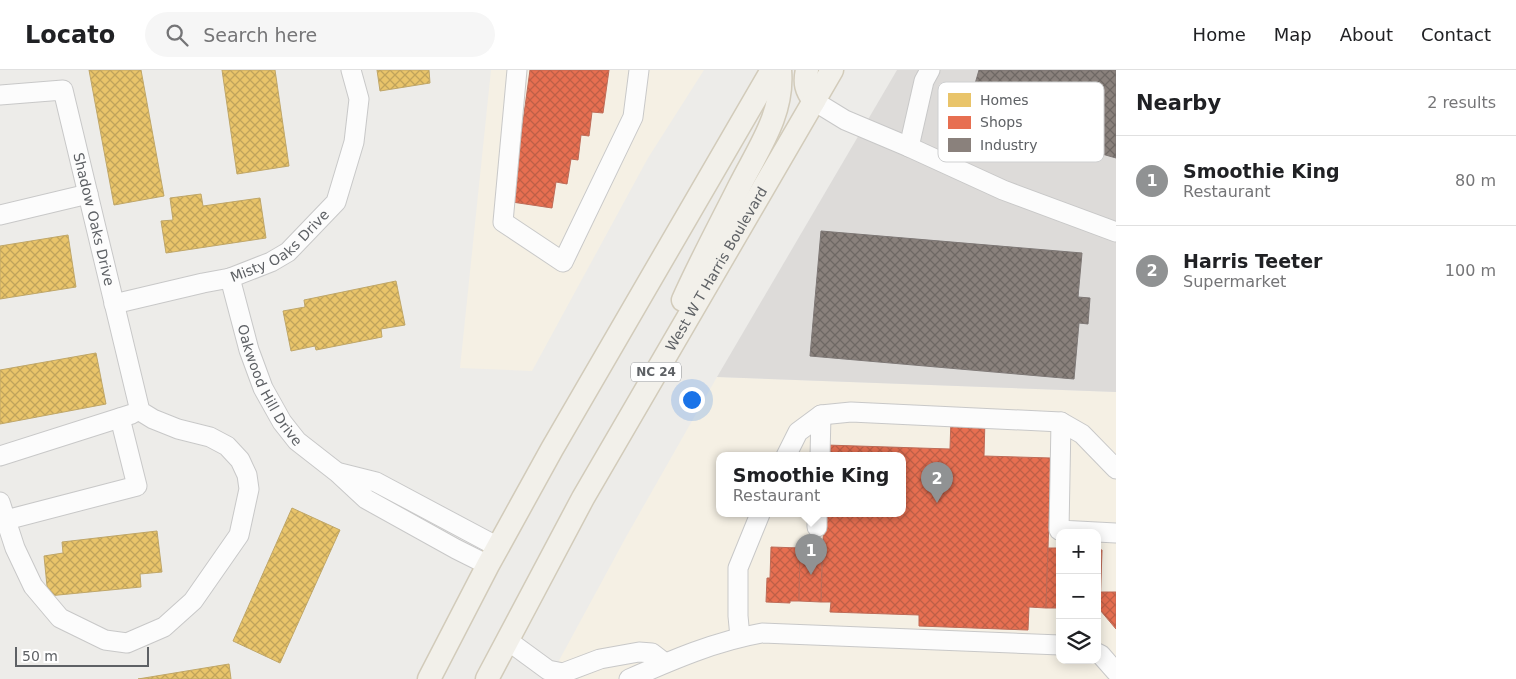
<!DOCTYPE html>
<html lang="en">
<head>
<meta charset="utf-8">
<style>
  body { margin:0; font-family:"DejaVu Sans",sans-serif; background:#f6f6f6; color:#202124 }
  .controls { position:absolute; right:15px; bottom:15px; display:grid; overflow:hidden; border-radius:10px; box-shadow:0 2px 12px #0003 }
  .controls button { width:45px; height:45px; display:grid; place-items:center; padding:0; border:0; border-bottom:1px solid #e0e0e0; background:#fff; color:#202124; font:25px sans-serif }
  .scale { position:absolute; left:15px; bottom:12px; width:134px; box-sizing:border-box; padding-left:5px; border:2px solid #5e6165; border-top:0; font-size:14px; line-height:18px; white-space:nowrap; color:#5e6165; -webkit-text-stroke:4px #fff; paint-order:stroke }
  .you { position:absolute; left:691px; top:329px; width:18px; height:18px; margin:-12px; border:4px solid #fff; border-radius:50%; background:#1a73e8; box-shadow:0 0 0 8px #1a73e833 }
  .badge { display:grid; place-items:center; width:32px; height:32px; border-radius:50%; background:#909293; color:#fff; font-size:16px; font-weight:700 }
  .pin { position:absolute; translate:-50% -41px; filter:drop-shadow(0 1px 2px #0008) }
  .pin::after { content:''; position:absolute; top:26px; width:18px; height:15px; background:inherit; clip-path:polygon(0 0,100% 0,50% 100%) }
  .popup { position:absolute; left:716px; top:382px; width:190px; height:65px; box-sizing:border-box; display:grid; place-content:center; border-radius:10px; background:#fff; filter:drop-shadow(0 1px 4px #0005); font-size:16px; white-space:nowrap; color:#757577 }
  .popup b { font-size:19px; color:#202124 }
  .popup::after { content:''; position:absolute; left:50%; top:100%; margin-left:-10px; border:10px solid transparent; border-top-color:#fff }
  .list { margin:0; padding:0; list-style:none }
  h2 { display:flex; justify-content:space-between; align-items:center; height:65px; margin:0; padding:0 20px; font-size:21px }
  h2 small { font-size:16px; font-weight:400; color:#757577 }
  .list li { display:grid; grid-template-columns:32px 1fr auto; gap:15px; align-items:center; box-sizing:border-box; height:90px; padding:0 20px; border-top:1px solid #e0e0e0 }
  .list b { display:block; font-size:19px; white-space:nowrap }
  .list p { margin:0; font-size:16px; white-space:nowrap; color:#757577 }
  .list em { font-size:16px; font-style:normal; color:#757577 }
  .icon { flex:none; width:28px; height:28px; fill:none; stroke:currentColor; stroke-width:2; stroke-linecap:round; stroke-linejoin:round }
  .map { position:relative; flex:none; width:1116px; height:609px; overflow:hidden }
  header { display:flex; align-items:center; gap:30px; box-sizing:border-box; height:70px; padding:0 25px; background:#fff; border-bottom:1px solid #e0e0e0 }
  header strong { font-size:24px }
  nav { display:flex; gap:28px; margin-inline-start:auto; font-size:18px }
  .search { width:350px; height:45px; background:#f6f6f6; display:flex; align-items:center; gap:12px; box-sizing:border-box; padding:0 18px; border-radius:28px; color:#757577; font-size:19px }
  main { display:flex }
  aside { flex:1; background:#fff }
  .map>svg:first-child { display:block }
  .commercial { fill:#f5f0e4; fill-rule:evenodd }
  .industrial { fill:#dddbd9 }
  .homes { fill:url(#homes-cross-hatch); stroke:#bfa668 }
  .shops { fill:url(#shops-cross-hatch); stroke:#be6b57 }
  .industry { fill:url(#industry-cross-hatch); stroke:#7d7775 }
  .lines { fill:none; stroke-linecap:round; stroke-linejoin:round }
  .minor-casing { stroke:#c8c8c8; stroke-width:21 }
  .major-casing { stroke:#d2cbba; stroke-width:25 }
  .minor { stroke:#fcfcfc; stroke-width:19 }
  .major { stroke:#f2f0ea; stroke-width:22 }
  .labels { text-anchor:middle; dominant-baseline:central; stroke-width:5; stroke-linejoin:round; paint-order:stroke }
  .shield { fill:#fff; stroke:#8e9093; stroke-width:1 }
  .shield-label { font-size:12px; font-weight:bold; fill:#5e6165 }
  .street-label { font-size:14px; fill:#5e6165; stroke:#fff }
  .key { fill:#fff; stroke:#cfd0d1; stroke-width:1 }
  .key-label { font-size:14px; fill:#5e6165 }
</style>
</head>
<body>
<header>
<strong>Locato</strong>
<div class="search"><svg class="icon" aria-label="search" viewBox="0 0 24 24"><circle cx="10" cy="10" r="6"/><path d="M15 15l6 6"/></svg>Search here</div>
<nav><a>Home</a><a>Map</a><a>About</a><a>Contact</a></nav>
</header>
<main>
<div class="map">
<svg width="1116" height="609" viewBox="0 0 1116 609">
  <defs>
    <pattern id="homes-cross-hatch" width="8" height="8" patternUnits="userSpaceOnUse" patternTransform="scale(1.25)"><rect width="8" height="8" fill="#e9c46a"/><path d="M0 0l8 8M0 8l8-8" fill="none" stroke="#c0a35b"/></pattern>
    <pattern id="shops-cross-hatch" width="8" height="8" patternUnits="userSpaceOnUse" patternTransform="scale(1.25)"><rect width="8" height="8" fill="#e76f51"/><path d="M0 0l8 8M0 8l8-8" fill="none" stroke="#be5f47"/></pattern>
    <pattern id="industry-cross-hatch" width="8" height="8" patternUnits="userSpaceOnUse" patternTransform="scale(1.25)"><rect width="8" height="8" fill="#8a817c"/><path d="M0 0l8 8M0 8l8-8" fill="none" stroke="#6e6864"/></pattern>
  </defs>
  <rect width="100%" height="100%" fill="#edece9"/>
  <g class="commercial">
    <polygon points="491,0 704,0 648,88 532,301 460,298"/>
    <path d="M 717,307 L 1116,322 L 1116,609 L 549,609 L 626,467 ZM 720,386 L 902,386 L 902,444 L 720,444 ZM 1060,463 L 1097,463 L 1097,590 L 1060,590 Z"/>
  </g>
  <polygon class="industrial" points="897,0 1116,0 1116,322 717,307"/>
  <g class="homes">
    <polygon points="89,0 141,0 164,126 114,135"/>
    <polygon points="222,0 275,0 289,96 237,104"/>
    <polygon points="377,0 429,0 430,13 380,21"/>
    <polygon points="201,124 203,136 260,128 266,168 166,183 161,151 173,150 170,128"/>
    <polygon points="68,165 76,217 0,229 0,176"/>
    <polygon points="396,211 405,255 381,259 382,267 316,280 315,276 291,281 283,241 305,237 304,230"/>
    <polygon points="96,283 106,334 0,354 0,300"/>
    <polygon points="292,438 340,460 280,593 233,571"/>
    <polygon points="157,461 162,502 140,504 141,517 48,526 44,486 63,483 62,472"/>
    <polygon points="229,594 231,609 138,609"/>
  </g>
  <g class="shops">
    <polygon points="530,0 609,0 603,43 592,42 589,66 581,65 578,90 571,89 567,114 556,112 552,138 512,132"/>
    <polygon points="951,348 985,349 984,386 1051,388 1046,538 1029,537 1028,560 919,556 919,545 830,542 831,532 821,532 824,444 902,444 902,386 826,386 826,375 950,379"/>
    <polygon points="771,477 800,478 799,531 790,531 790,533 766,532 767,508 770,508"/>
    <polygon points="800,478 822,479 821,532 799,531"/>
    <polygon points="1048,478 1060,478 1060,538 1046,538"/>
    <polygon points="1097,479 1102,480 1100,540 1097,540"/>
    <polygon points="1100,522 1116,522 1116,559 1100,540"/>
  </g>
  <g class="industry">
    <polygon points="979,0 1116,0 1116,88 966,45"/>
    <polygon points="821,161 1082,183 1078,227 1090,228 1088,254 1079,253 1074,309 810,286"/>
  </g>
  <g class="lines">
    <defs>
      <g id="minor">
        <polyline points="517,0 503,152 563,192 633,47 639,0"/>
        <polyline points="930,0 924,11 909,77 1003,120 1116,162"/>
        <path id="s1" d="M 0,25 L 63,20 L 140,341 L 153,349 L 178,359 L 210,367 L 227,376 L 240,390 L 247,405 L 249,419 L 239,465 L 193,531 L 164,557 L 127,573 L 105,570 L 60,548 L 33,516 L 15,478 L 0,432"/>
        <polyline points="814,31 845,50 909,77"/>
        <polyline points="0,145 88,124"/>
        <path id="s2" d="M 230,208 L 249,280 L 263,318 L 282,352 L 297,371 L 338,403 L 366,429 L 456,479 L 488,495"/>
        <path id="s3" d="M 114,234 L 203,213 L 230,208 L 271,192 L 288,182 L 336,132 L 354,72 L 359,29 L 351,0"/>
        <polyline points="1061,352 1059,460 1116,463"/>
        <polyline points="0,386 132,344"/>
        <polyline points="786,386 798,362 821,345 851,342 1061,352 1082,364 1116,399"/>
        <polyline points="820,386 821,345"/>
        <polyline points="340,403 376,412 498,477"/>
        <polyline points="6,450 137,416 120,348"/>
        <polyline points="817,457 817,444"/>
        <polyline points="740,567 738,546 738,498 760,444"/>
        <polyline points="507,570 548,600 563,603 600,589 639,582 652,583 665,593"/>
        <polyline points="1097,583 1101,585 1116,602"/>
        <path d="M 629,609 C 672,590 716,571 762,563 L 1060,575"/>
      </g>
      <g id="major">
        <path d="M 807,0 C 804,13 806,20 814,31"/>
        <path d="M 683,230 C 700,192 720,155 739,117 C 758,79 784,44 780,0"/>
        <polyline points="429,609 488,495 552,379 772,0"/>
        <path id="s4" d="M 487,609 L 583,428 L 832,0"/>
      </g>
    </defs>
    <use href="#minor" class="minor-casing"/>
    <use href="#major" class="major-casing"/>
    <use href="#minor" class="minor"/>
    <use href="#major" class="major"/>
  </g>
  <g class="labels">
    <rect class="shield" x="631" y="292.5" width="50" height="19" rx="4"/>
    <g class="shield-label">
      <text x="656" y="302">NC 24</text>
    </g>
    <g class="street-label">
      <text stroke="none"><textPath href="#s1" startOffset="196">Shadow Oaks Drive</textPath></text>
      <text stroke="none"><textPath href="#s3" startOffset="179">Misty Oaks Drive</textPath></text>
      <text stroke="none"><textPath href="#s4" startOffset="470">West W T Harris Boulevard</textPath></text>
      <text stroke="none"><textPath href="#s2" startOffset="115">Oakwood Hill Drive</textPath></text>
    </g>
  </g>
  <rect x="938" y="12" width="166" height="80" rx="8" class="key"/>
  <rect x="948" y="23" width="23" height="14" fill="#e9c46a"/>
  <rect x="948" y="46" width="23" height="13" fill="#e76f51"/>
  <rect x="948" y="68" width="23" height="14" fill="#8a817c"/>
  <g class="key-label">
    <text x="980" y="35">Homes</text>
    <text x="980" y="57">Shops</text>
    <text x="980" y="80">Industry</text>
  </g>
</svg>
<div class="controls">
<button>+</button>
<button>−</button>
<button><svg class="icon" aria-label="layers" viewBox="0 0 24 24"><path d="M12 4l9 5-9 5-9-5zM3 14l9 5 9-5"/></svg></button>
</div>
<div class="scale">50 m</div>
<div class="you"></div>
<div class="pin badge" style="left:811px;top:505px">1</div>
<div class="popup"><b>Smoothie King</b>Restaurant</div>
<div class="pin badge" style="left:937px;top:433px">2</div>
</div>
<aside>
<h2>Nearby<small>2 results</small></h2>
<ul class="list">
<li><span class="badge">1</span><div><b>Smoothie King</b><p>Restaurant</p></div><em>80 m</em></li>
<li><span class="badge">2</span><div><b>Harris Teeter</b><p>Supermarket</p></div><em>100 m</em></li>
</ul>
</aside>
</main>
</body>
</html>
